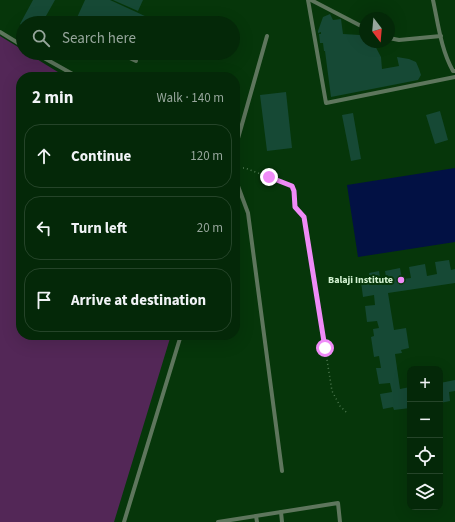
<!DOCTYPE html>
<html lang="en">
<head>
<meta charset="utf-8">
<style>
  body { margin:0; font-family:"Source Sans 3",sans-serif; background:#123416; color:#f1f3f6 }
  .controls { position:absolute; right:12px; bottom:12px; display:grid; overflow:hidden; border-radius:8px; box-shadow:0 4px 16px #0002 }
  .controls button { width:36px; height:36px; display:grid; place-items:center; padding:0; border:0; border-bottom:1px solid #254429; background:#042808; color:#f1f3f6; font:20px sans-serif }
  .compass { position:absolute; left:359px; top:12px; width:36px; height:36px; border-radius:50%; background:#042808; box-shadow:0 4px 16px #0002; rotate:164deg }
  .stop { position:absolute; width:12px; height:12px; margin:-9px; border:3px solid #ef8bf7; border-radius:50%; background:#fff }
  .stop.end { background:#ef8bf7; border-color:#fff; box-shadow:0 1px 4px #0008 }
  .list { margin:0; padding:0; list-style:none }
  h2 { display:flex; justify-content:space-between; align-items:center; height:52px; margin:0; padding:0 16px; font-size:17px }
  h2 small { font-size:13px; font-weight:400; color:#97a69c }
  .list li { display:grid; grid-template-columns:26px 1fr auto; gap:12px; align-items:center; box-sizing:border-box; height:64px; margin:0 8px 8px; padding:0 8px; border:1px solid #254429; border-radius:16px }
  .list b { display:block; font-size:15px; white-space:nowrap }
  .list em { font-size:13px; font-style:normal; color:#97a69c }
  .icon { flex:none; width:22px; height:22px; fill:none; stroke:currentColor; stroke-width:2; stroke-linecap:round; stroke-linejoin:round }
  .map { position:relative; flex:none; width:455px; height:522px; overflow:hidden }
  .search { position:absolute; background:#042808; box-shadow:0 4px 16px #0002; left:16px; top:16px; width:224px; height:44px; display:flex; align-items:center; gap:10px; box-sizing:border-box; padding:0 14px; border-radius:22px; color:#97a69c; font-size:15px }
  .panel { position:absolute; background:#042808; box-shadow:0 4px 16px #0002; left:16px; top:72px; width:224px; height:268px; border-radius:16px }
  .map>svg:first-child { display:block }
  .green { fill:#532757 }
  .water { fill:#021144 }
  .building { fill:#164935 }
  .lines { fill:none; stroke-linecap:round; stroke-linejoin:round }
  .path { stroke:#517b53; stroke-width:1.5; stroke-dasharray:1 3; stroke-linecap:butt }
  .service { stroke:#5e765d; stroke-width:4 }
  .route { stroke:#ef8bf7; stroke-width:5 }
  .poi-dot { fill:#ef8bf7; stroke:#06360a; stroke-width:1.5 }
  .labels { text-anchor:middle; dominant-baseline:central; stroke-width:4; stroke-linejoin:round; paint-order:stroke }
  .poi-label { font-size:10px; font-weight:bold; fill:#d3f2d2; stroke:#06360a; text-anchor:end }
</style>
</head>
<body>
<div class="map">
<svg width="455" height="522" viewBox="0 0 455 522">
  <rect width="100%" height="100%" fill="#06360a"/>
  <polygon class="green" points="0,36 23,50 23,53 27,53 66,77 21,77 21,335 171,335 114,522 0,522"/>
  <polygon class="water" points="455,168 455,242 358,257 347,185"/>
  <g class="building">
    <polygon points="33,0 55,0 42,23 23,23 23,26 20,24"/>
    <polygon points="85,0 110,0 147,17 144,23 76,23 75,22"/>
    <polygon points="113,0 143,0 138,11"/>
    <polygon points="330,14 333,20 341,19 343,34 360,35 365,38 365,42 373,42 381,57 382,69 399,66 397,57 409,59 416,62 419,69 421,75 418,80 331,97 325,51 324,51 323,43 320,43 319,34 321,34 321,32 318,33 318,31 323,17"/>
    <polygon points="160,53 176,53 173,59"/>
    <polygon points="286,92 292,148 267,151 260,95"/>
    <polygon points="440,111 448,140 435,144 426,115"/>
    <polygon points="353,113 361,159 351,161 342,115"/>
    <polygon points="449,260 451,270 455,269 455,283 388,293 394,330 406,328 409,348 401,350 402,353 395,354 400,389 410,387 410,408 394,410 393,407 383,409 380,394 392,392 390,383 379,384 376,368 381,368 379,356 374,357 371,337 374,336 373,329 379,328 377,321 367,322 365,306 375,305 374,295 363,297 361,282 370,281 369,273 379,271 380,278 386,277 385,271 400,268 402,279 411,278 409,267 425,264 427,276 437,274 435,262"/>
    <polygon points="455,380 455,391 449,392 450,401 440,403 440,383"/>
  </g>
  <g class="lines">
    <polyline class="path" points="235,168 245,168 292,186 294,191 295,207 304,217 332,391 340,406 347,413"/>
    <g class="service">
      <polyline points="308,0 326,103 455,77"/>
      <polyline points="311,0 365,28"/>
      <path d="M 433,0 C 438,23 441,50 453,71 L 455,71"/>
      <polyline points="0,32 23,46"/>
      <polyline points="389,38 399,40 441,36"/>
      <polyline points="35,53 78,77"/>
      <polyline points="119,53 136,61"/>
      <polyline points="235,149 267,36"/>
      <polyline points="235,178 248,213 282,471"/>
      <polyline points="281,512 282,522"/>
      <polyline points="256,516 257,522"/>
      <polyline points="124,522 181,335"/>
      <polyline points="218,522 338,503 340,522"/>
    </g>
  </g>
  <g class="lines">
    <polyline class="route" points="269,177 292,186 294,191 295,207 304,217 325,348"/>
  </g>
  <circle class="poi-dot" cx="401" cy="280" r="4"/>
  <g class="labels">
    <g class="poi-label">
      <text x="393" y="280">Balaji Institute</text>
    </g>
  </g>
</svg>
<div class="controls">
<button>+</button>
<button>−</button>
<button><svg class="icon" aria-label="locate" viewBox="0 0 24 24"><circle cx="12" cy="12" r="6"/><path d="M12 2v4M12 18v4M2 12h4M18 12h4"/></svg></button>
<button><svg class="icon" aria-label="layers" viewBox="0 0 24 24"><path d="M12 4l9 5-9 5-9-5zM3 14l9 5 9-5"/></svg></button>
</div>
<svg class="compass" viewBox="-18 -18 36 36"><path d="M0-13l5 13h-10z" fill="#e53935"/><path d="M0 13l5-13h-10z" fill="#97a69c"/></svg>
<div class="stop" style="left:325px;top:348px"></div>
<div class="stop end" style="left:269px;top:177px"></div>
<div class="search"><svg class="icon" aria-label="search" viewBox="0 0 24 24"><circle cx="10" cy="10" r="6"/><path d="M15 15l6 6"/></svg>Search here</div>
<section class="panel">
<h2>2 min<small>Walk · 140 m</small></h2>
<ul class="list">
<li><svg class="icon" aria-label="ahead" viewBox="0 0 24 24"><path d="M12 20V5M6 11l6-6 6 6"/></svg><div><b>Continue</b></div><em>120 m</em></li>
<li><svg class="icon" aria-label="left" viewBox="0 0 24 24"><path d="M17 20v-9H6M10 6l-5 5 5 5"/></svg><div><b>Turn left</b></div><em>20 m</em></li>
<li><svg class="icon" aria-label="arrive" viewBox="0 0 24 24"><path d="M6 21V4h12l-3 4 3 4H6"/></svg><div><b>Arrive at destination</b></div></li>
</ul>
</section>
</div>
</body>
</html>
